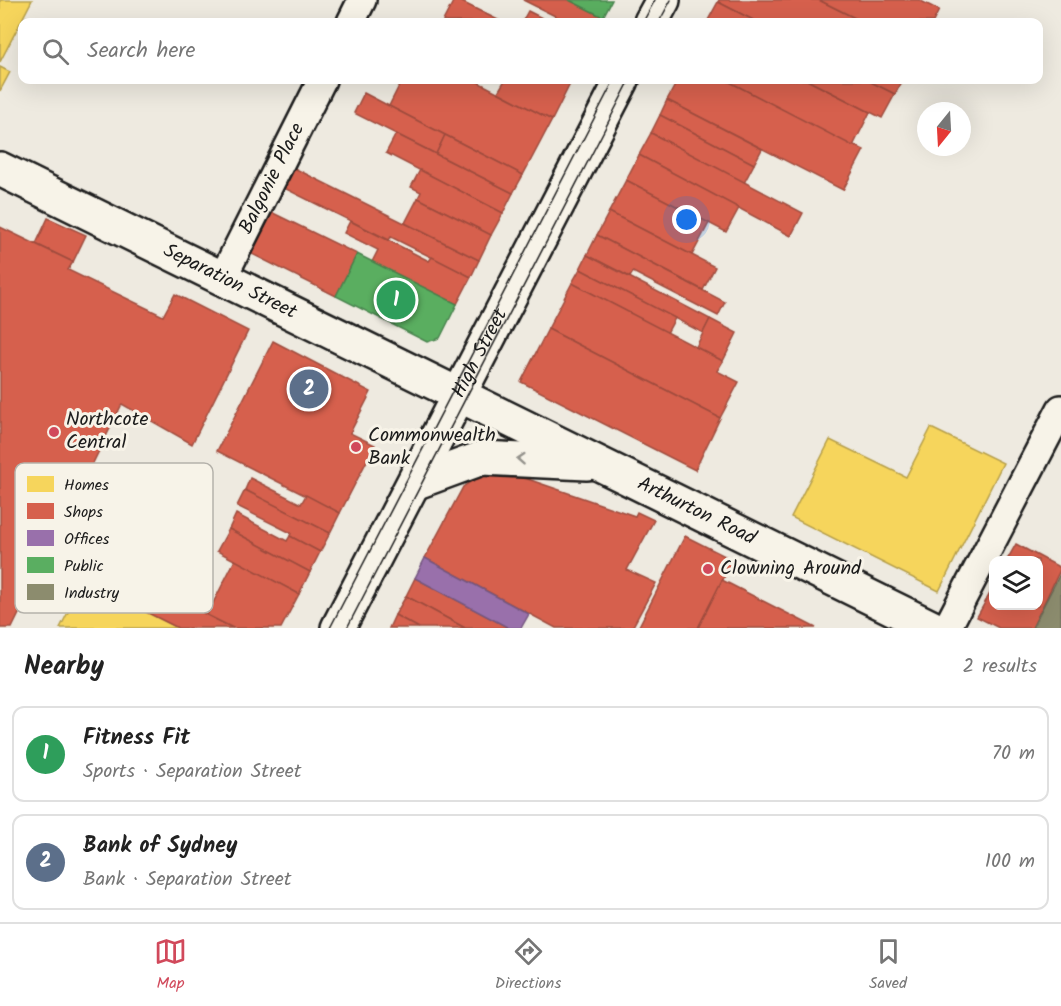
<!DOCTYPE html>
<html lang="en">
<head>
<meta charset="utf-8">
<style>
  body { margin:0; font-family:Kalam,sans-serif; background:#f2f2f2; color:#222 }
  .controls { position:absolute; right:18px; bottom:18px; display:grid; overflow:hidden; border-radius:12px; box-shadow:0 6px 24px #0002 }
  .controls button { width:54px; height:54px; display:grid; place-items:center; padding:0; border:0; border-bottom:2px solid #e0e0e0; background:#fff; color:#222; font:30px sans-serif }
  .compass { position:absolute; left:917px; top:102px; width:54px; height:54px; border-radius:50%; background:#fff; box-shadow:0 6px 24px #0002; rotate:198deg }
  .you { position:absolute; left:687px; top:220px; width:21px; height:21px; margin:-15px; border:4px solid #fff; border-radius:50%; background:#1a73e8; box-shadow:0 0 0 9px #1a73e833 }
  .badge { display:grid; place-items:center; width:39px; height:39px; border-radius:50%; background:#d1495b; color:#fff; font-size:20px; font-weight:700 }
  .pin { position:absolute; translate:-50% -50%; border:3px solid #fff; box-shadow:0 2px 6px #0006 }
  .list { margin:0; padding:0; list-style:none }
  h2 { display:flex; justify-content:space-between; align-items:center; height:78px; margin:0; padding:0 24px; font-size:26px }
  h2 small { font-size:20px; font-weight:400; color:#767676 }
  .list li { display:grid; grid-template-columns:39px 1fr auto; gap:18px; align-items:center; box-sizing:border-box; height:96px; margin:0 12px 12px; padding:0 12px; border:2px solid #e0e0e0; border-radius:12px }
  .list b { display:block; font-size:22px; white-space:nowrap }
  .list p { margin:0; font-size:20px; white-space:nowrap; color:#767676 }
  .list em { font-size:20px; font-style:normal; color:#767676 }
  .icon { flex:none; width:33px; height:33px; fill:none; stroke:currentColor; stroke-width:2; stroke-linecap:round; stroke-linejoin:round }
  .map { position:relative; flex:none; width:1061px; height:628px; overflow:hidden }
  .search { position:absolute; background:#fff; box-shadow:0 6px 24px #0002; left:18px; right:18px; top:18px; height:66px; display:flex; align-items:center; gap:15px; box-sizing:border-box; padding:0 21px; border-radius:12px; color:#767676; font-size:22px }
  .sheet { height:294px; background:#fff }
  nav { display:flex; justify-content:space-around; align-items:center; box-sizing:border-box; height:84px; border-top:2px solid #e0e0e0; background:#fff; font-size:16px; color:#767676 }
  nav a { display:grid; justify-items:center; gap:3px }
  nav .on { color:#d1495b }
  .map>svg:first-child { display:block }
  .homes { fill:#f6d55c; stroke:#b59e49; stroke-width:1.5 }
  .shops { fill:#d6604d; stroke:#9e4c3e; stroke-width:1.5 }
  .offices { fill:#9970ab; stroke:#745780; stroke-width:1.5 }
  .public { fill:#5aae61; stroke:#47824c; stroke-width:1.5 }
  .industry { fill:#8c8c6e; stroke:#6a6a55; stroke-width:1.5 }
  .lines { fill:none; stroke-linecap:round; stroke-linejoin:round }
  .minor-casing { stroke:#1c1c1c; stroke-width:32 }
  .tertiary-casing { stroke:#1c1c1c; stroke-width:38 }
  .secondary-casing { stroke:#1c1c1c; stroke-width:38 }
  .minor { stroke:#f7f3e8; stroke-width:27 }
  .tertiary { stroke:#f7f3e8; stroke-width:33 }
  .secondary { stroke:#f7f3e8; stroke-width:33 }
  .tram { stroke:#1c1c1c; stroke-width:1.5 }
  .oneway { stroke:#94928c }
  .poi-dot { fill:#d1495b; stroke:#f7f3e8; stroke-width:2 }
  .labels { text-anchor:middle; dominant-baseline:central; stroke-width:6; stroke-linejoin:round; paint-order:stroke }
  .street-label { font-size:20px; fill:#1c1c1c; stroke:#f7f3e8 }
  .poi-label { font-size:20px; fill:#1c1c1c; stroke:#f7f3e8; text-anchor:start }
  .key { fill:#f7f3e8; stroke:#b5b2ab; stroke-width:1.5 }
  .key-label { font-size:16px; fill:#1c1c1c }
</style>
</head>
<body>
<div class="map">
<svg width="1061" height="628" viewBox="0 0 1061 628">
  <rect width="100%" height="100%" fill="#eeeae0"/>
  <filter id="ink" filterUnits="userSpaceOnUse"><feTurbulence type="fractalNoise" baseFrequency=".0167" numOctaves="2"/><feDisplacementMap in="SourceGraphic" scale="12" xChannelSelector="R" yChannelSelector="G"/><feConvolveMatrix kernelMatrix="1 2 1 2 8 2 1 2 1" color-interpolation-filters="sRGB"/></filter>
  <g filter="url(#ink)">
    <g class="homes">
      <polygon points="0,0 32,0 0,62"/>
      <polygon points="0,67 10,72 0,91"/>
      <polygon points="931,428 1003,463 939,591 791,517 830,440 906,477"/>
      <polygon points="84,581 178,628 60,628"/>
    </g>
    <g class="shops">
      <polygon points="454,0 458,0 502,22 446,22 443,21"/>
      <polygon points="523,0 569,0 603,17 601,22 567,22"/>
      <polygon points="719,0 819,0 863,22 757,22 718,2"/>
      <polygon points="819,0 919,0 939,10 933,22 863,22"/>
      <polygon points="718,2 757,22 707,22"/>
      <polygon points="528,11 550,22 522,22"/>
      <polygon points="402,80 474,80 552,120 523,175 389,106"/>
      <polygon points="505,80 572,80 552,120 498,92"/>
      <polygon points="678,80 726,80 864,150 843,190 667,100"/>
      <polygon points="726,80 807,80 870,112 853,146"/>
      <polygon points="807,80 867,80 895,94 882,118"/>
      <polygon points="867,80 903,80 895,94"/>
      <polygon points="364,93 445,135 436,154 354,113"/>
      <polygon points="667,100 762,149 754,164 660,115"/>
      <polygon points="660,115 754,164 744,183 651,133"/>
      <polygon points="651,133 803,213 791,236 639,155"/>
      <polygon points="396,134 513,193 503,213 386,153"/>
      <polygon points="445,135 523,175 513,193 436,154"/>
      <polygon points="639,155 739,208 726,232 626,180"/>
      <polygon points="294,168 479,260 471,277 391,237 389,240 284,188"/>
      <polygon points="420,170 503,213 491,235 418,198 421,192 411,187"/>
      <polygon points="626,180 709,223 692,255 609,212"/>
      <polygon points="418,198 491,235 479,260 405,223"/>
      <polygon points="271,212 357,254 336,296 250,253"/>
      <polygon points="609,212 715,267 703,290 597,235"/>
      <polygon points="48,218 86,235 73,262 36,244"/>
      <polygon points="350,221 429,261 432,257 471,277 457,304 372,262 378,250 344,233"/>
      <polygon points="0,227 73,262 68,270 163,316 175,294 248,331 192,444 122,404 12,628 0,628"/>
      <polygon points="597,235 725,302 718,316 633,272 630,277 587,255"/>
      <polygon points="587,255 710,319 703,333 580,269"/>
      <polygon points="580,269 675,318 667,333 572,283"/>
      <polygon points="572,283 723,361 717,371 739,382 720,418 548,329"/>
      <polygon points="710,319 737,333 723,361 696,347"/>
      <polygon points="548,329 720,418 695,470 521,382"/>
      <polygon points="273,341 371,392 350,433 375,445 340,513 217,451"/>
      <polygon points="479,476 519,476 635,516 637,512 654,520 627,570 656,583 632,628 556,628 425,558 463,487"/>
      <polygon points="250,478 301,504 306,495 340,513 330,533 245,490"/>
      <polygon points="245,490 330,533 320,552 290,536 291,533 237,506"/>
      <polygon points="236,514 287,541 290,536 320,552 310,572 229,529"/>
      <polygon points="229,529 310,572 299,594 217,551"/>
      <polygon points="685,536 733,560 698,628 638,628"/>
      <polygon points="1016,544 1061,568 1032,628 999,628 977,617 994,586 994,606 1038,606 1038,560 1007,560"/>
      <polygon points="95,558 207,615 233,628 178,628 84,581"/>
      <polygon points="235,560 299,594 281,628 233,628 207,615"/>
      <polygon points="415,578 509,628 465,628 406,596"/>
      <polygon points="722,580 763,601 816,628 698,628"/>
      <polygon points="406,596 465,628 419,628 395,615"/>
      <polygon points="395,615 419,628 389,628"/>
    </g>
    <polygon class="offices" points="425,558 529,614 521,628 509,628 415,578"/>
    <g class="public">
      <polygon points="569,0 612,0 603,17"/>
      <polygon points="357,254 457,304 440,338 427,342 336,296"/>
    </g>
    <polygon class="industry" points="1061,572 1061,628 1032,628"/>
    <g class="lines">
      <defs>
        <g id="minor">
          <polyline points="351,22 362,0"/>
          <path id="s1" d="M 223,277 L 322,80"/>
          <polyline points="947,628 1061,409"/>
        </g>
        <g id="tertiary">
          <path id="s2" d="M 0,169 L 933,628"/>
          <polyline points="414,483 482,458 587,463"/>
        </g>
        <g id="secondary">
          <polyline points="651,22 663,0"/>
          <path id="s3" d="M 338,628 L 622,80"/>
        </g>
      </defs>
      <use href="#minor" class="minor-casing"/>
      <use href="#tertiary" class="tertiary-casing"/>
      <use href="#secondary" class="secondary-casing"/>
      <use href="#minor" class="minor"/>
      <use href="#tertiary" class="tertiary"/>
      <use href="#secondary" class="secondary"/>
      <g class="tram">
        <polyline points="643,22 655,0"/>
        <polyline points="659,22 671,0"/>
        <polyline points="330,628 614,80"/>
        <polyline points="347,628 630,80"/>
      </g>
    </g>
    <defs><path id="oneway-chevron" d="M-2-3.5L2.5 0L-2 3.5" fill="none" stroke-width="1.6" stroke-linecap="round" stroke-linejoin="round" transform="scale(1.5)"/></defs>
    <use class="oneway" href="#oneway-chevron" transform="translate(521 459) rotate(-176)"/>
  </g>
  <g class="poi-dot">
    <circle cx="54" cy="432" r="6"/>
    <circle cx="356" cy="447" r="6"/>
    <circle cx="708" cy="569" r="6"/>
  </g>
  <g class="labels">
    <g class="street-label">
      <text stroke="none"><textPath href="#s1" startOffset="110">Balgonie Place</textPath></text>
      <text stroke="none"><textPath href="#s2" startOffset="256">Separation Street</textPath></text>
      <text stroke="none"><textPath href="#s3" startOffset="309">High Street</textPath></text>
      <text stroke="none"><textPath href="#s2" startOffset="776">Arthurton Road</textPath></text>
    </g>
    <g class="poi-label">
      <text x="66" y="420">Northcote<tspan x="66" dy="23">Central</tspan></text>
      <text x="368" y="436">Commonwealth<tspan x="368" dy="23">Bank</tspan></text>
      <text x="720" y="569">Clowning Around</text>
    </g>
  </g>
  <rect x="15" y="463" width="198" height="150" rx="9" class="key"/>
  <rect x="27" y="476" width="27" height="16" fill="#f6d55c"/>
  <rect x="27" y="503" width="27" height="16" fill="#d6604d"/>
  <rect x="27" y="530" width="27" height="16" fill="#9970ab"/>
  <rect x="27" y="557" width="27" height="16" fill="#5aae61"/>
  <rect x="27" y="584" width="27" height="16" fill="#8c8c6e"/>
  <g class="key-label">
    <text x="64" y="490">Homes</text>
    <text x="64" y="517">Shops</text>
    <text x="64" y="544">Offices</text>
    <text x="64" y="571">Public</text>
    <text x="64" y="598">Industry</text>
  </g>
</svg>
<div class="controls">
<button><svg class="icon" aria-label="layers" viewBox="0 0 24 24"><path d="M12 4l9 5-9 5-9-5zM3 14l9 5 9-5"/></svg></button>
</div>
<svg class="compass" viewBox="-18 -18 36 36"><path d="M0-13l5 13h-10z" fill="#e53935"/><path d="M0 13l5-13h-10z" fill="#767676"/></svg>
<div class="you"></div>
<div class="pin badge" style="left:396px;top:300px;background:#2e9e5b">1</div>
<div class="pin badge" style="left:309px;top:389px;background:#5c6f8a">2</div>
<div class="search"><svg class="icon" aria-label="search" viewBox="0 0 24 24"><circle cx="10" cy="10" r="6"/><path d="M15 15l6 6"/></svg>Search here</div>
</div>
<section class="sheet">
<h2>Nearby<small>2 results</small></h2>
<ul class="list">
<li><span class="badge" style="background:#2e9e5b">1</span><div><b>Fitness Fit</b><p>Sports · Separation Street</p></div><em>70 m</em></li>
<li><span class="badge" style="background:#5c6f8a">2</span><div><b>Bank of Sydney</b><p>Bank · Separation Street</p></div><em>100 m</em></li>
</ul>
</section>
<nav>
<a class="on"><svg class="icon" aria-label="map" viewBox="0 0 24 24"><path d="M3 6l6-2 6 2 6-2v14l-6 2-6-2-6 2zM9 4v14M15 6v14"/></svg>Map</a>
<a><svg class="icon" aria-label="directions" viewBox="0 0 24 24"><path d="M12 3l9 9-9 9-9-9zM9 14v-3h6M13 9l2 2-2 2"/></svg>Directions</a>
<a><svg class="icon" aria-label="saved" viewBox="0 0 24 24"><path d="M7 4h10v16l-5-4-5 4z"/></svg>Saved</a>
</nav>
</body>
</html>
